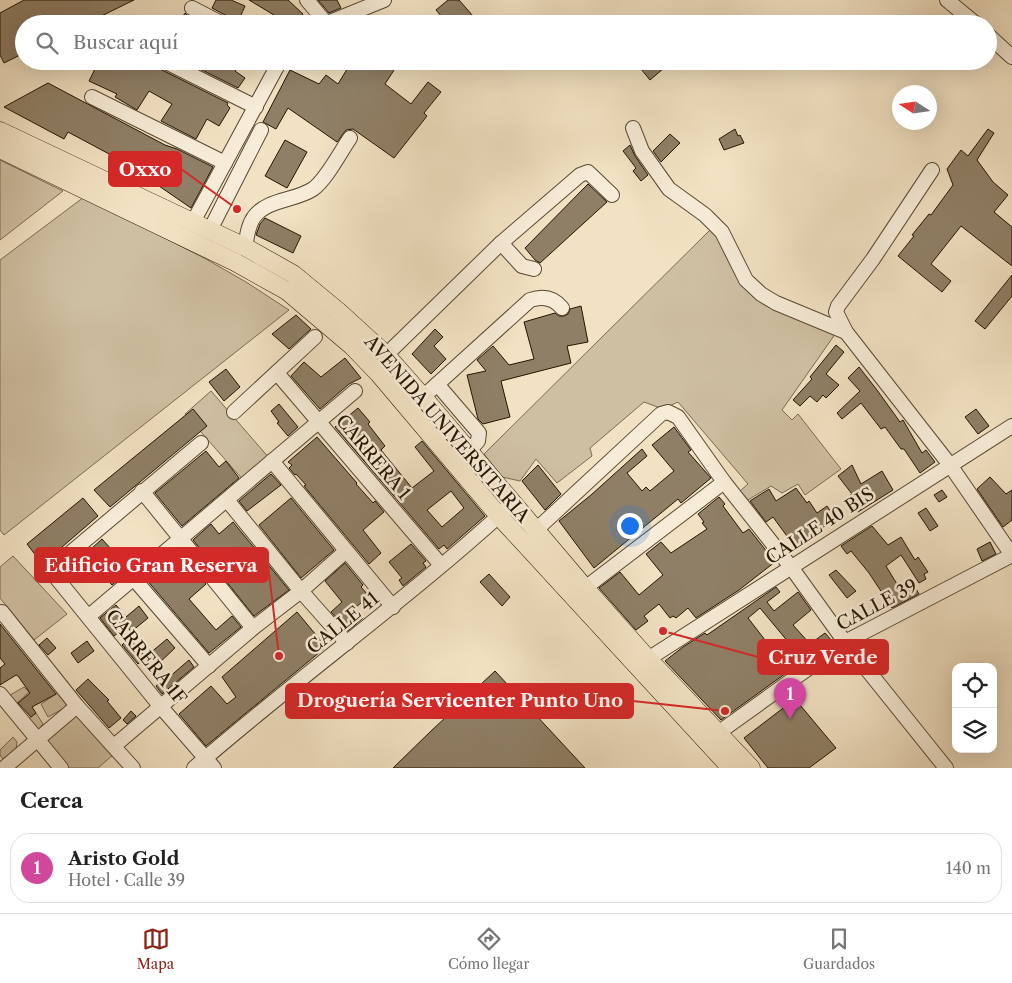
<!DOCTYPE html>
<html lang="es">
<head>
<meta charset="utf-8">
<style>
  body { margin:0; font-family:"Libre Caslon Text",serif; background:#f6f6f6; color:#222 }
  .controls { position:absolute; right:15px; bottom:15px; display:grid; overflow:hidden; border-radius:10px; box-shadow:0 5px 20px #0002 }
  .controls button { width:45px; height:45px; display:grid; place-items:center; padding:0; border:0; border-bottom:1px solid #e0e0e0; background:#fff; color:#222; font:25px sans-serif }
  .compass { position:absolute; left:892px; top:85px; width:45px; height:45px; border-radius:50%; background:#fff; box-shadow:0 5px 20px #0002; rotate:282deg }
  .you { position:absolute; left:629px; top:525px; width:18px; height:18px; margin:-12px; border:4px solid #fff; border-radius:50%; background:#1a73e8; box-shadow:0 0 0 8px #1a73e833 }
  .badge { display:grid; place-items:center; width:32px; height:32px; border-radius:50%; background:#8f2418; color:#fff; font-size:16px; font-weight:700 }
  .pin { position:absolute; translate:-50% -41px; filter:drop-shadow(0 1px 2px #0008) }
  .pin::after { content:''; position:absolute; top:26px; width:18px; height:15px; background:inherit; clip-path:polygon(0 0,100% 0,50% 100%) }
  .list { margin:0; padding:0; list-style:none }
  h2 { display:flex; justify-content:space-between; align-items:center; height:65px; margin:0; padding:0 20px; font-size:21px }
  h2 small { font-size:16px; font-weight:400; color:#767676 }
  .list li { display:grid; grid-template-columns:32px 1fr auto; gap:15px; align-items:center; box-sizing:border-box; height:70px; margin:0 10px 10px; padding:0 10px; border:1px solid #e0e0e0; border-radius:20px }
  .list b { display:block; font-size:19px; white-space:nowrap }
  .list p { margin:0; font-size:16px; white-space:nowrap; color:#767676 }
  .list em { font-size:16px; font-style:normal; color:#767676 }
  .icon { flex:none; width:28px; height:28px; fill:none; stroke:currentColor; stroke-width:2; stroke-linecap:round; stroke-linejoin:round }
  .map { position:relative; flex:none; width:1012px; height:768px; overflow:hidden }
  .search { position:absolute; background:#fff; box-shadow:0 5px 20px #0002; left:15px; right:15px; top:15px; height:55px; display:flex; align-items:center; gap:12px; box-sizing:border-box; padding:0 18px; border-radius:28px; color:#767676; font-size:19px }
  .sheet { height:145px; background:#fff }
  nav { display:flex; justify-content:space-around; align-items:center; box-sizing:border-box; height:70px; border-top:1px solid #e0e0e0; background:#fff; font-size:14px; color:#767676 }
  nav a { display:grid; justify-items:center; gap:2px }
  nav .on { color:#8f2418 }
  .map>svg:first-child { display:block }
  .green { fill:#cfbfa2; stroke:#7a6a52 }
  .building { fill:#8f7f66; stroke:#241401; fill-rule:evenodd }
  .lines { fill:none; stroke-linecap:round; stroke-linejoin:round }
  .minor-casing { stroke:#584832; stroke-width:16 }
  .major-casing { stroke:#241401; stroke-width:19 }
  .minor { stroke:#f7ecd8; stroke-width:14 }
  .major { stroke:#f2e2c3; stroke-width:18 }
  .labels { text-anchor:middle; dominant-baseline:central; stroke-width:5; stroke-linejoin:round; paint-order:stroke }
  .street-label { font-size:18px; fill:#241401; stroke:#f7ecd8 }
  .leader { fill:none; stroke:#d62828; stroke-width:2 }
  .callout-dot { fill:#d62828; stroke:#f7ecd8; stroke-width:2 }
  .callout { fill:#d62828; stroke:#d62828; stroke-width:2 }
  .callout-label { font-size:19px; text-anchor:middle; font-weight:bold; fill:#fff }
</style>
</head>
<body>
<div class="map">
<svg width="1012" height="768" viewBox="0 0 1012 768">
  <rect width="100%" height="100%" fill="#f2e2c3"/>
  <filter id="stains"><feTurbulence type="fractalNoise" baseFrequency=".004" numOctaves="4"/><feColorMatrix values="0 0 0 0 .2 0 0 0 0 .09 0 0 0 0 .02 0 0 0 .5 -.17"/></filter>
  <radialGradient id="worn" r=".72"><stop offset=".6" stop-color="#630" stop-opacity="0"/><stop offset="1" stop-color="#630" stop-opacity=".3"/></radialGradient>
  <g class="green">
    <polygon points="0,160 63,191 0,240"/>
    <polygon points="84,197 206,259 246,282 289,310 4,535 0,530 0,260"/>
    <polygon points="711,229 763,301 838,330 782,410 792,420 798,414 841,469 805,495 798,484 782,493 771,486 748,500 740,491 748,484 678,402 663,409 644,402 590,448 592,456 557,483 536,459 520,481 502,477 484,454"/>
    <polygon points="211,391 270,459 244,481 185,414"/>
    <polygon points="13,556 67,614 34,640 0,598 0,567"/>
    <polygon points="24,687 29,692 15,705 10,695"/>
    <polygon points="59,692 68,706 48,717 41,704"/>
    <polygon points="36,713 43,724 38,730 28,723 29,718"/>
    <polygon points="79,713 114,754 98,768 65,768 44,743"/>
    <polygon points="13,737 17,742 16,749 3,759 0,755 0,750"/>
  </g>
  <g class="building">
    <polygon points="24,0 134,0 85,24 24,24 24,53 4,63 0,55 0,13"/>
    <polygon points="216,0 231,0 245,6 237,24 232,24 227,16 212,8"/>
    <polygon points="249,0 288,0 303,14 296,24 268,24 274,15"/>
    <polygon points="318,0 337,0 341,8 329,13"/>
    <polygon points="448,0 459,0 480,24 448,24 436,10"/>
    <polygon points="185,13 188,16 203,24 178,24"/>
    <polygon points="99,61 104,61 117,68 121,61 155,61 160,69 228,103 227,105 230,108 219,126 207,119 196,139 161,121 172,104 149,91 137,110 115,97 117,94 89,81"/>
    <polygon points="184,61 241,61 235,71 245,78 238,88"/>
    <polygon points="352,61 387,61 396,67 385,84 411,104 428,82 441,92 424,113 427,116 394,158 353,129 346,130 337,142 288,108 276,129 263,122 290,70 319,84 326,75 338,84"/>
    <polygon points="650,61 658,61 664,68 650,80 641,69"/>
    <polygon points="48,83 165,145 177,149 213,167 191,208 127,164 111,155 68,132 64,139 4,107"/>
    <polygon points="735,129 738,136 740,135 744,143 724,150 719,139"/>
    <polygon points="988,129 994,133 977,160 993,182 1008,195 994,212 1012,227 1012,266 961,226 931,264 951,281 942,292 898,256 914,236 912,235 929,214 931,215 953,185 947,169 961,150 968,156"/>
    <polygon points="670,134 680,143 661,162 653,151"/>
    <polygon points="285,140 307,152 287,188 265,176"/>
    <polygon points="630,145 635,156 648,175 641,181 633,171 636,168 623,151"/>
    <polygon points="588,184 607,202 540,263 535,260 525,248"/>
    <polygon points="265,218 301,236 293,253 256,235 260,224"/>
    <polygon points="1012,275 1012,296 985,329 975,321"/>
    <polygon points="581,306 588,342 567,346 571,363 501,381 510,417 483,424 478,419 467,375 486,371 477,360 493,346 509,365 534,359 524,322 555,313 559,316 564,316 568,314 570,309"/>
    <polygon points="296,315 311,329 289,349 272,334"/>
    <polygon points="435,329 443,337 434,346 446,359 431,374 412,354"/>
    <polygon points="836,345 844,352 826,374 839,385 826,398 823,395 817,402 810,396 800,406 793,400 812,379 810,377"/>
    <polygon points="345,358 361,378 349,384 320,409 291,376 304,362 321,377"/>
    <polygon points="859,367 877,390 900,422 903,420 922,453 926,450 935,462 920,473 904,449 901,449 885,427 881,429 861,403 842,419 837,413 860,391 848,378"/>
    <polygon points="226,369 240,387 224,401 209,382"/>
    <polygon points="279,404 298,427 288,436 277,423 279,422 271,411"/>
    <path d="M 358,408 L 370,422 L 368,424 L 385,446 L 381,450 L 412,488 L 434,471 L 415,447 L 422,441 L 485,516 L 447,549 L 444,545 L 439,549 L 335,427 ZM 451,491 L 464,508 L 442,527 L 427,510 Z"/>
    <polygon points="193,409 207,426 110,507 94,490"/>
    <polygon points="976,409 989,426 978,434 965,417"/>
    <polygon points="674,427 691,450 688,452 711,478 681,503 678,499 594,568 559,521 591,495 642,449 647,456 627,473 642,491 646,487 650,491 674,471 652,445"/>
    <polygon points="317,437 357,483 356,484 373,503 375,501 384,512 363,530 381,553 369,564 304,486 306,485 296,474 295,475 289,468 292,465 288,462"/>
    <polygon points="206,451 219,467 226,461 239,478 182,526 155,493"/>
    <polygon points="538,465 561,494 545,510 522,481"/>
    <polygon points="852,465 861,484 882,471 893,490 858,512 848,497 852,494 838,476"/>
    <polygon points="271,474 281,485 247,511 239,501"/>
    <polygon points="990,477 1006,494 1012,490 1012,520 1003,527 977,489"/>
    <polygon points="796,488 807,503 809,501 817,513 827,506 833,515 825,520 828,524 795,547 773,517 766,522 750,501 769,489 776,501"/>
    <polygon points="942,490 947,497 939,502 934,495"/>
    <polygon points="719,497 725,504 723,506 743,533 749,529 775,562 739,590 696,618 688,608 676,618 673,616 670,618 659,604 644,616 648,621 636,630 599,588 620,572 639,595 663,575 646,554 661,542 671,553 707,529 702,523 704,522 698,514"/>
    <polygon points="83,498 98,516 55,553 55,554 43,565 27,544"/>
    <polygon points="291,498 334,550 301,578 259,525"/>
    <polygon points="926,508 938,526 930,531 918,513"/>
    <polygon points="233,522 289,590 254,616 193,540 211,524 219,534"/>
    <polygon points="872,526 888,545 901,537 915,560 918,557 928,572 924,574 926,579 919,583 901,555 886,566 900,589 912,582 919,594 892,608 869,573 851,551 847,554 841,546"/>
    <polygon points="102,539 120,559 128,552 138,563 112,585 103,575 110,569 91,549"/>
    <polygon points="990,542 996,554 982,561 977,549"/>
    <polygon points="411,544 426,561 423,563 426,567 403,586 399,580 402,578 389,562"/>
    <polygon points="179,551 206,584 189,599 216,630 232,616 241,627 209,653 146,579"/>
    <polygon points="345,563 363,585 361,587 369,596 355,608 363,618 348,631 331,612 342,602 325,581"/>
    <polygon points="836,570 856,591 847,598 829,575"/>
    <polygon points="489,574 510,597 502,606 480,582"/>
    <polygon points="776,587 780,592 767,602 774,611 798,592 811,610 793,625 810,644 825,633 832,641 804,661 760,608 748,618 789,671 721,720 665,661 683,647 705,633 707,635"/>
    <polygon points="116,605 126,617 139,606 148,618 131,632 127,626 114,636 100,618"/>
    <polygon points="297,612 326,647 206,746 179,714 211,686 227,704 236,697 222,677"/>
    <polygon points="0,624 56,694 32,707 36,713 31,717 18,703 30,693 18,676 16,675 0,685 0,668 5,664 0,658"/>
    <polygon points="47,638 56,648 48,655 39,645"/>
    <polygon points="129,638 146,657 138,664 122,645"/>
    <polygon points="167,639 175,648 158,664 149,654"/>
    <polygon points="87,641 94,651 78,663 71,653"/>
    <polygon points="189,660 194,667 162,694 156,686 166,677 167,679"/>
    <polygon points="495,671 585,768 393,768 430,732"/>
    <polygon points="88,679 109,700 107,701 121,718 109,728 76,690"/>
    <polygon points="795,699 836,748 809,768 768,768 744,738"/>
    <polygon points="131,711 136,716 127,724 123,720"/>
  </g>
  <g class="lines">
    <defs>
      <g id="minor">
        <polyline points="307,0 326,23"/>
        <polyline points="947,0 976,24"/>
        <polyline points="192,8 223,24"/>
        <polyline points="325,24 384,0"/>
        <polyline points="988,35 1012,57"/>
        <polyline points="164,61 256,107"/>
        <polyline points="92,97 225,163"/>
        <polyline points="633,128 642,151 669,189 705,215 722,232 746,280 761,294 776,303 846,332"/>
        <polyline points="932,170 873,259 838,306 836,312 846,332 950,465 1012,555"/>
        <polyline points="193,222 280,61"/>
        <polyline points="210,230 261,130"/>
        <polyline points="501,243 522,266 534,269"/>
        <path d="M 245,247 C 247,237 248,225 254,217 C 267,199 295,201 313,189 C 326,180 341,151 350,138"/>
        <polyline points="386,355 501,243 580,175 588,172 612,195"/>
        <polyline points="277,373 441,565"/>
        <polyline points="437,384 479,433 478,441 469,451"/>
        <path d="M 423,397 L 530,300 C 542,296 553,297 562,308"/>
        <polyline points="234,412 315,337"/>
        <polyline points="201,443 50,570 161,707 214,768"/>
        <polyline points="272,461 393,607"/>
        <polyline points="142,491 253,628"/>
        <polyline points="227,500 301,591 347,643"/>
        <polyline points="536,530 661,414 668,412 678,417 724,482 791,567 845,642 946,768"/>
        <polyline points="134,579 209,666"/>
        <polyline points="585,588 724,482"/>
        <polyline points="0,614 2,612 77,706 133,768"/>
        <polyline points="89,616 355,391"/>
        <polyline points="648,659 1012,426"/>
        <polyline points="0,694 61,768"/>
        <polyline points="718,733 845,642 1012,555"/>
        <polyline points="114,746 253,628 301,591 346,551"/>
        <polyline points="4,768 77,706"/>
        <path d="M 194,768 C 298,677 411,597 513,503"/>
      </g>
      <g id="major">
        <polyline points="0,131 245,247 293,274 339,312 386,355 423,397 585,588 648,659 751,768"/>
        <polyline points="0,149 235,262 287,291 352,346 379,374 499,516 731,768"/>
      </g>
    </defs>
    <use href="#minor" class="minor-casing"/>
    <use href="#major" class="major-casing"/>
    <use href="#minor" class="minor"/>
    <use href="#major" class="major"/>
  </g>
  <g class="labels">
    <g class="street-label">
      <text transform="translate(447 429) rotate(49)">AVENIDA UNIVERSITARIA</text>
      <text transform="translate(373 457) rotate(50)">CARRERA 1</text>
      <text transform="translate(820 526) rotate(-33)">CALLE 40 BIS</text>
      <text transform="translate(877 605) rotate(-28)">CALLE 39</text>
      <text transform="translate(343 623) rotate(-39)">CALLE 41</text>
      <text transform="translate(146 657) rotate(51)">CARRERA 1F</text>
    </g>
  </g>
  <path class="leader" d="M237 209L181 169M279 656L268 565M663 631L758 657M725 711L633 701"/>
  <g class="callout-dot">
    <circle cx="237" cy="209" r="5"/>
    <circle cx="279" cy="656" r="5"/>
    <circle cx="663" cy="631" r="5"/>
    <circle cx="725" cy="711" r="5"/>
  </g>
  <g class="callout">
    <rect x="109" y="152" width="72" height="34" rx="5"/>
    <rect x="35" y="548" width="233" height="34" rx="5"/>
    <rect x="758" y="640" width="130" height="34" rx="5"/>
    <rect x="286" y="684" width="347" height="34" rx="5"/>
  </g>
  <g class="callout-label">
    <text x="145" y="176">Oxxo</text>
    <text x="151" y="572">Edificio Gran Reserva</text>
    <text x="823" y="664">Cruz Verde</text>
    <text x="460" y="707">Droguería Servicenter Punto Uno</text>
  </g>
  <rect width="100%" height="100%" filter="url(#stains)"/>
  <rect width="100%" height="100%" fill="url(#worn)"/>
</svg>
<div class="controls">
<button><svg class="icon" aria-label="locate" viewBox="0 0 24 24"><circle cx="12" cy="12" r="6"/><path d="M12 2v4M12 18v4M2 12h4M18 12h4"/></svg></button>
<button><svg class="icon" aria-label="layers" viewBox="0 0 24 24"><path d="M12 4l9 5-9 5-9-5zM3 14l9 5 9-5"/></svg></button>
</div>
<svg class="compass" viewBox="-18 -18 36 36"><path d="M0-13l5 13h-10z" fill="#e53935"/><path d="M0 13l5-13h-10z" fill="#767676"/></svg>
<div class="you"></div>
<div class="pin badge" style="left:790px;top:719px;background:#d1479c">1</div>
<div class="search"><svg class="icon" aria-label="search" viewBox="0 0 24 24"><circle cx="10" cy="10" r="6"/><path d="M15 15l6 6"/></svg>Buscar aquí</div>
</div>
<section class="sheet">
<h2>Cerca<small></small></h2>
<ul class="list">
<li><span class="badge" style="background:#d1479c">1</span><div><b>Aristo Gold</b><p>Hotel · Calle 39</p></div><em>140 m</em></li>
</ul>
</section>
<nav>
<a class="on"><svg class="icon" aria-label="map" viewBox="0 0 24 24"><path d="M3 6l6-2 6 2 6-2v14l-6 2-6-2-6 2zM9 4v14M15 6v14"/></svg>Mapa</a>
<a><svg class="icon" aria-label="directions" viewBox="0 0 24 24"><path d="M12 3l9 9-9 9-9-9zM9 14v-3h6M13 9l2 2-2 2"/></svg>Cómo llegar</a>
<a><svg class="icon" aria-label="saved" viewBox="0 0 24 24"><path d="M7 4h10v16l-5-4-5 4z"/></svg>Guardados</a>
</nav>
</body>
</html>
